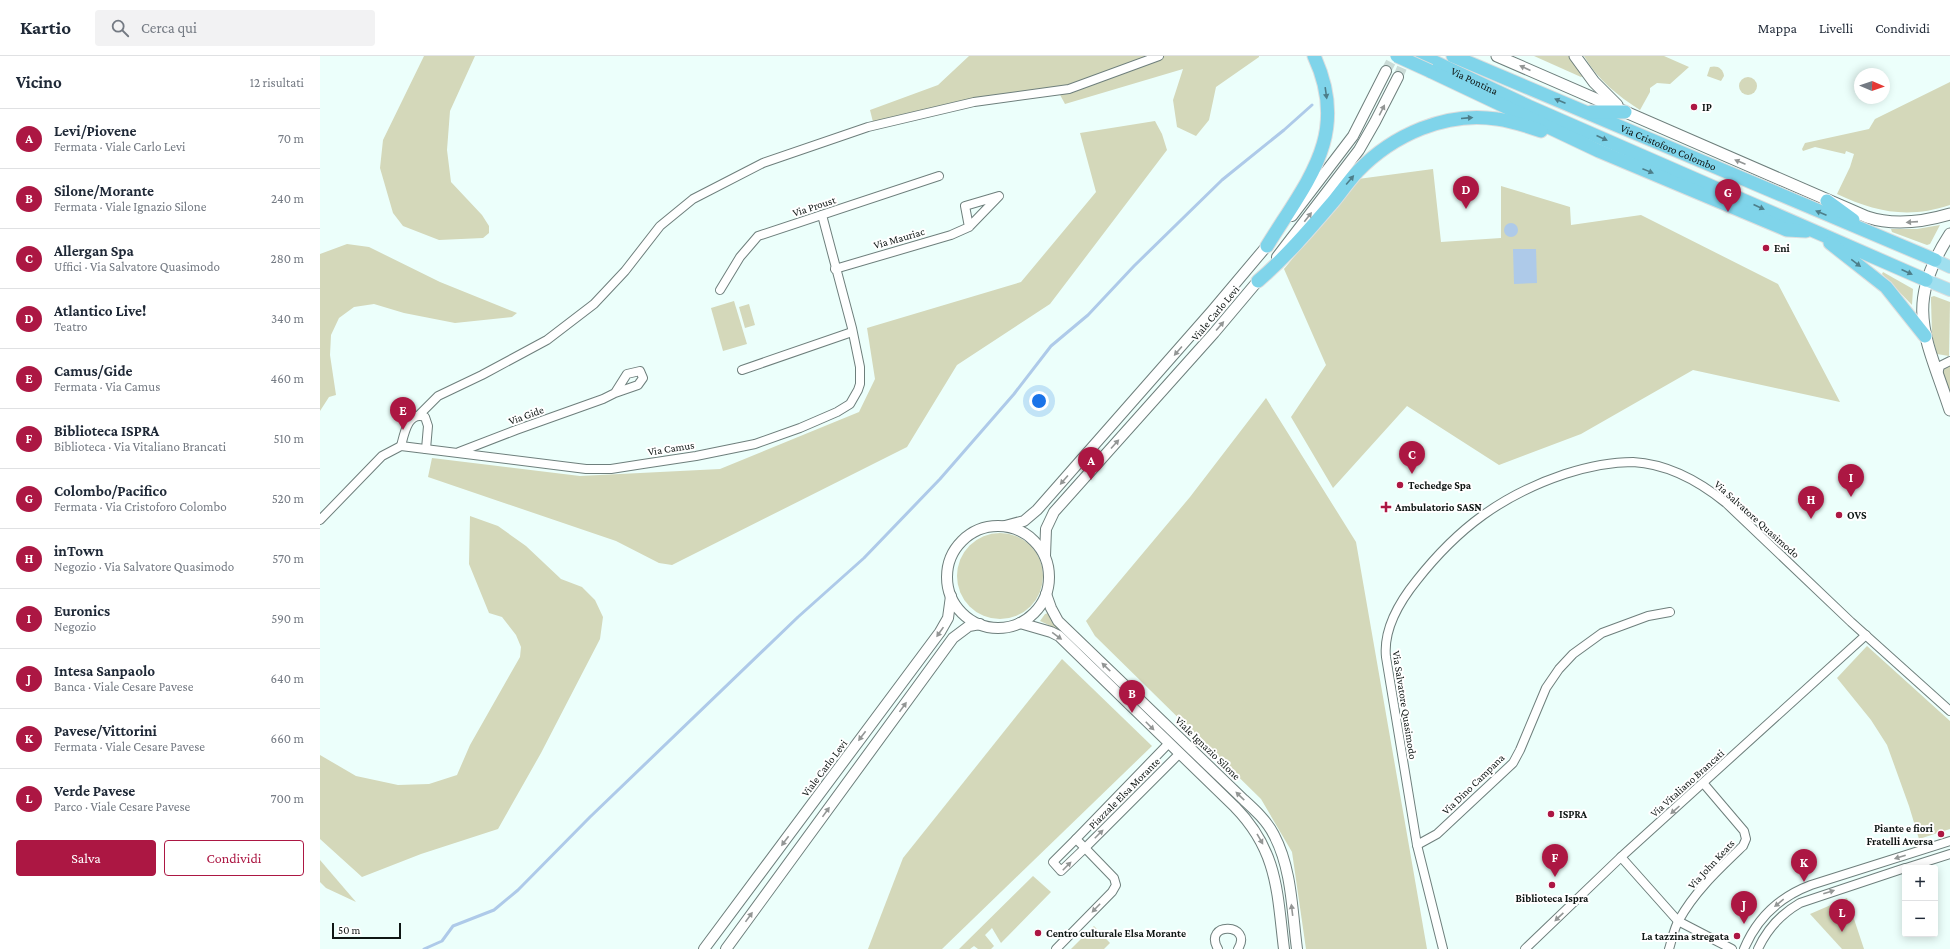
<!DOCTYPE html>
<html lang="it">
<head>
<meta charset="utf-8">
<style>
  body { margin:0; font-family:"Crimson Pro",serif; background:#f2f2f3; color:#1f2937 }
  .controls { position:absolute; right:12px; bottom:12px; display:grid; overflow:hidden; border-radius:4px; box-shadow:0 2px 10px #0003 }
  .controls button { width:36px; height:36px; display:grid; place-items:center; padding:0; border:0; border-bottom:1px solid #e0e1e3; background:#fff; color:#1f2937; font:20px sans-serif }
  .compass { position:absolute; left:1534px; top:12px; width:36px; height:36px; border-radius:50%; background:#fff; box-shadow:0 2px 10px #0003; rotate:92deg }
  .scale { position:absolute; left:12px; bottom:10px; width:69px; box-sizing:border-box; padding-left:4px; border:2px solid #0f1614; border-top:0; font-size:11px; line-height:14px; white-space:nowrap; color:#0f1614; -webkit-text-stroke:3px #fff; paint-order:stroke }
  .you { position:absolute; left:719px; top:345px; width:14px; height:14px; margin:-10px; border:3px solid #fff; border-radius:50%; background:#1a73e8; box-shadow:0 0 0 6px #1a73e833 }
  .badge { display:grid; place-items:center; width:26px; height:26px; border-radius:50%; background:#ac1743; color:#fff; font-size:13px; font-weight:700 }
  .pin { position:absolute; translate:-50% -33px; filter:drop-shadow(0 1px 2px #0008) }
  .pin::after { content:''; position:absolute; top:21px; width:14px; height:12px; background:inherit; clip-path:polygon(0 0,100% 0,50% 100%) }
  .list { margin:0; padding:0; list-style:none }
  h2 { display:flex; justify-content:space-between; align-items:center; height:52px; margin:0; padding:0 16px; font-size:17px }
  h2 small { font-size:13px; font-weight:400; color:#747a83 }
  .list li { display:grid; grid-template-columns:26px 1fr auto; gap:12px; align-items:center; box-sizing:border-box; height:60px; padding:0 16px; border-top:1px solid #e0e1e3 }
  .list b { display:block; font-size:15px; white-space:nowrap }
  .list p { margin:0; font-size:13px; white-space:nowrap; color:#747a83 }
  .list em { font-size:13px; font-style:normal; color:#747a83 }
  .actions { display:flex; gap:8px; padding:12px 16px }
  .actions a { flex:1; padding:9px 0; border:1px solid #ac1743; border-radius:4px; text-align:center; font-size:14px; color:#ac1743 }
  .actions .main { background:#ac1743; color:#fff }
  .icon { flex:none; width:22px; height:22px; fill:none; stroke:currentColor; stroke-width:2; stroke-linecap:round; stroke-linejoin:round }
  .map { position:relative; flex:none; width:1630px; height:893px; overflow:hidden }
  header { display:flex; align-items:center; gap:24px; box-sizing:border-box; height:56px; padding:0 20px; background:#fff; border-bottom:1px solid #e0e1e3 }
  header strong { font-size:19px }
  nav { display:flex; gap:22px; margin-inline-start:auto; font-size:14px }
  .search { width:280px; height:36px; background:#f2f2f3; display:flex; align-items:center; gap:10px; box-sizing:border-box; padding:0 14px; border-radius:4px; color:#747a83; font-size:15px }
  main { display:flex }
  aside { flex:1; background:#fff }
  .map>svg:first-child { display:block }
  .green { fill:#d4d8ba }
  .water { fill:#aecae9 }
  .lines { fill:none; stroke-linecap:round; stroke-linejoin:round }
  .stream { stroke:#aecae9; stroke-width:3 }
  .tertiary-tunnel { stroke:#cbdcd8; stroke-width:10; stroke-dasharray:10 5; stroke-linecap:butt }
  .minor-casing { stroke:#6e7f7c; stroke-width:10 }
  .tertiary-casing { stroke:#6e7f7c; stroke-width:12 }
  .secondary-casing { stroke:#6e7f7c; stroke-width:13 }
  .primary-casing { stroke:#dddede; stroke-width:14 }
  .trunk-casing { stroke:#dddede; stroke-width:15 }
  .minor { stroke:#fff; stroke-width:8 }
  .tertiary { stroke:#fff; stroke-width:10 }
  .secondary { stroke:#fff; stroke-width:11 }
  .primary { stroke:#9fdfef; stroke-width:12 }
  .trunk { stroke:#7fd4ea; stroke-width:13 }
  .trunk-bridge-casing { stroke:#dddede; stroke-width:15; stroke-linecap:butt }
  .trunk-bridge { stroke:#7fd4ea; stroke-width:13 }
  .oneway { fill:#939695 }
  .oneway2 { fill:#4d7e8a }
  .poi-dot { fill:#ac1743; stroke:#fff; stroke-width:1.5 }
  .labels { text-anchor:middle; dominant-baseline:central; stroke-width:4; stroke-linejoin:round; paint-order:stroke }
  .street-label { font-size:11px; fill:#0f1614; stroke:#fff }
  .poi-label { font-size:11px; font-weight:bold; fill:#0f1614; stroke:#fff; text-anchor:start }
</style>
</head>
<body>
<header>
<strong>Kartio</strong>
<div class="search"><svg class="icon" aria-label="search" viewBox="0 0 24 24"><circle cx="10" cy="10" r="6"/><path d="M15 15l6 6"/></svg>Cerca qui</div>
<nav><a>Mappa</a><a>Livelli</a><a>Condividi</a></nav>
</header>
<main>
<aside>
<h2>Vicino<small>12 risultati</small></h2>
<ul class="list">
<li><span class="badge">A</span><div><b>Levi/Piovene</b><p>Fermata · Viale Carlo Levi</p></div><em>70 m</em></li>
<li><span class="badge">B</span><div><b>Silone/Morante</b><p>Fermata · Viale Ignazio Silone</p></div><em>240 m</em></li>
<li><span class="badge">C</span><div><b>Allergan Spa</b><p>Uffici · Via Salvatore Quasimodo</p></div><em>280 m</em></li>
<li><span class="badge">D</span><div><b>Atlantico Live!</b><p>Teatro</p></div><em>340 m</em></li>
<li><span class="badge">E</span><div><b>Camus/Gide</b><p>Fermata · Via Camus</p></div><em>460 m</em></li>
<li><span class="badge">F</span><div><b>Biblioteca ISPRA</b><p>Biblioteca · Via Vitaliano Brancati</p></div><em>510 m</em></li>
<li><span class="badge">G</span><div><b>Colombo/Pacifico</b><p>Fermata · Via Cristoforo Colombo</p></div><em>520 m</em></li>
<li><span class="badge">H</span><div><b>inTown</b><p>Negozio · Via Salvatore Quasimodo</p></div><em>570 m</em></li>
<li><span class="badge">I</span><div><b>Euronics</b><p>Negozio</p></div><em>590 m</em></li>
<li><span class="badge">J</span><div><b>Intesa Sanpaolo</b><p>Banca · Viale Cesare Pavese</p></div><em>640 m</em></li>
<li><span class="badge">K</span><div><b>Pavese/Vittorini</b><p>Fermata · Viale Cesare Pavese</p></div><em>660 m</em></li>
<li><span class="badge">L</span><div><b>Verde Pavese</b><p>Parco · Viale Cesare Pavese</p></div><em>700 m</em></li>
</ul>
<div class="actions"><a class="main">Salva</a><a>Condividi</a></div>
</aside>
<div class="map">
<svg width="1630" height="893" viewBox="0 0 1630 893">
  <rect width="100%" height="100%" fill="#ecfffb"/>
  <g class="green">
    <polygon points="104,0 155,0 130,55 127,94 131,126 162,159 169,170 169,177 163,182 119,184 83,170 73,157 60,112 63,84"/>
    <polygon points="649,0 939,0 939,1 896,31 889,64 876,80 857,71 853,44 863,13 745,48 738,35 679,42 554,70 550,54 618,29"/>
    <polygon points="1214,0 1250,0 1262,21 1261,21"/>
    <path d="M 1264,0 L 1344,0 L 1369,11 L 1350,28 L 1337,27 L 1330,32 L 1330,36 L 1320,54 C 1298,40 1277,23 1264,0 Z"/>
    <path d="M 1390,11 C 1397,9 1403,12 1404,20 L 1401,25 L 1387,20 Z"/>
    <circle cx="1428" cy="30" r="9"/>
    <path d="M 1630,26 L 1630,149 C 1588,163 1555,156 1517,138 L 1530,111 L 1534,98 L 1526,95 L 1525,98 L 1495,91 L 1483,95 L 1482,93 L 1485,87 L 1549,73 L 1555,63 Z"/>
    <polygon points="835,65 842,78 847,94 730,248 637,309 587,391 352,509 339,507 296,485 108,421 112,402 260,420 400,413 539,356 555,323 547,272 701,226 776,136 760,77"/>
    <polygon points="1113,113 1121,186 1181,182 1181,130 1250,151 1251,169 1321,159 1458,228 1520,346 1373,314 1261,378 1179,409 1087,350 1013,432 971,361 1006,309 964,213 1038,123"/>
    <polygon points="1620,169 1610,188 1607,189 1572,176 1571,173 1597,173"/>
    <polygon points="27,188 49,191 120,226 197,257 192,261 135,267 84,257 54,248 34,251 19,262 11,279 10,299 16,339 9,341 0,355 0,198"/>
    <polygon points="1563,216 1593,233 1592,249 1562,218"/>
    <polygon points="1614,240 1630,246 1629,300 1617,298 1612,279 1611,244 1611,241"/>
    <polygon points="414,245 427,288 403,295 391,252"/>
    <polygon points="429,248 435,269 425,272 419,251"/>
    <polygon points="1628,310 1630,310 1630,340 1622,314"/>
    <polygon points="946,342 1036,486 1107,893 986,893 972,796 941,743 775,580 766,565 870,441"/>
    <polygon points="150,460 178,470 206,490 241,523 262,531 275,544 283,561 280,583 221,697 178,773 101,798 42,821 0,783 0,699 36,720 78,729 109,728 137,719 150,689 200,601 201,591 196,579 182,561 169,557 149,508"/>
    <circle cx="680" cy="520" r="43"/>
    <polygon points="728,557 753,585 752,586 735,572 720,565 725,558"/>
    <polygon points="1547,590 1630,665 1630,773 1599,783 1589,750 1567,689 1551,664 1517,622"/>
    <polygon points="742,603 832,690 622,893 548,893 583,802"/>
    <polygon points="0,804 36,846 6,832 0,826"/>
    <polygon points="713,820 731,836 681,887 672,872 665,879 674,890 671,893 658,893 654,890 650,893 639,893"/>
    <polygon points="1527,842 1544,893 1522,893 1490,858"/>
    <polygon points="774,870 790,887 784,893 751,893"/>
  </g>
  <g class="water">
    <circle cx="1191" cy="174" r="7"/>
    <polygon points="1193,193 1216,193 1217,227 1194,228"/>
  </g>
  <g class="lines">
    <polyline class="stream" points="104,893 122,885 133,870 174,854 198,834 270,761 478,561 544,502 620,423 694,338 731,290 768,259 814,210 902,124 964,74 992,49"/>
    <g class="tertiary-tunnel">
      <polyline points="1066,15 1074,0"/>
      <polyline points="1078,21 1087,0"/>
    </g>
    <defs>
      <g id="minor">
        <polyline points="515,213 631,179 649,171 679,140 645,150 649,171"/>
        <polyline points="400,234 420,201 438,180 619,120"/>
        <polyline points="422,314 532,276"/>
        <polyline points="1618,318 1620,310 1630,305"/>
        <polyline points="99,359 118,340 162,319 227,284 274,248 305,215 340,170 373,143 443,107 548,71 654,46 749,33 839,0"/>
        <path d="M 81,390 C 84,379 88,354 105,361 L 108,370 L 106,393"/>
        <polyline points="139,396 196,374 283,343 295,337 307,318 320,315 323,322 318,329 295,337"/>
        <polyline points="0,464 62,400 81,390 266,413 291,413 323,408 376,400 435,388 480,372 517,356 530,348 538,334 540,328 540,311 532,272 502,159"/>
        <polyline points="848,688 756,783 765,792 858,699"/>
        <polyline points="1097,789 1117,778 1193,707 1200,694 1226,632 1239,613 1253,598 1282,577 1328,560 1350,556"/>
        <polyline points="1301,801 1358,865 1412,893"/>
        <polyline points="1586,812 1630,798"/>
        <polyline points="736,893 792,836 796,829 794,822 765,792 741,815 733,806 756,783"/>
        <path d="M 898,893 C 882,865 934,867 918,893"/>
        <path d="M 1123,893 L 1097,789 L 1066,601 C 1063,572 1080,545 1097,524 C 1138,472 1182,439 1245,418 C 1267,411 1290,406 1313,406 C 1349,408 1379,425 1406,447 L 1531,566 L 1630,655"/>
        <polyline points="1205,893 1301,801 1546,579"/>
        <path d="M 1349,893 C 1352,884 1354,872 1359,864 C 1375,835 1399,813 1423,790 L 1426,783 L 1424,775 L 1384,728"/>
        <path d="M 1424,893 C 1437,862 1459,841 1491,829 L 1630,785"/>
        <path d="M 1438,893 C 1447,873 1461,858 1480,847 L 1585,812"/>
      </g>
      <g id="tertiary">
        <polyline points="972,160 1033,80 1066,15"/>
        <polyline points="957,201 1039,94 1055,66 1078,21"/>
        <polyline points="685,470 704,465 717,454 892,255 951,185"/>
        <circle cx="678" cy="521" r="51"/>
        <polyline points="725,500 726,473 734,456 894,277 942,220"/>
        <path d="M 726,538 L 731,552 L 738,565 L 924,744 C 935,754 947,765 954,779 C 972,813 972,855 977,893"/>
        <path d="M 700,567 L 731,576 L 739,580 L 915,751 C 958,795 957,836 964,893"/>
        <polyline points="384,893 620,576 628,562 631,540"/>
        <polyline points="406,893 633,582 649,570 660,568"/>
      </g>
      <g id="secondary">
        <path d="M 1177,0 L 1547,161 C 1574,170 1603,166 1630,158"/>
        <polyline points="1255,0 1274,26 1297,49"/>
        <path d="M 1630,178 C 1583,250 1606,281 1630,354"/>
      </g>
      <g id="primary">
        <polyline points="1615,204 1630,211"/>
        <polyline points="1606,224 1630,234"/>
      </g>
      <g id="trunk">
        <path id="s1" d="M 1102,0 L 1208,50 L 1606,224"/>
        <path id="s2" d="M 1133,0 L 1615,204"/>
        <polyline points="1110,15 1279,95 1467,174 1486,175"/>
        <polyline points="1271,56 1305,56"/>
        <polyline points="1507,145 1533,164"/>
        <polyline points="1510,187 1566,231 1605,280"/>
        <path d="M 947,190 C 986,126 1031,79 994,0"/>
        <path d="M 938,225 C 966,201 989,174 1013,146 C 1021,136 1029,125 1038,115 C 1073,79 1126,55 1177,63 C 1192,65 1207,70 1221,75"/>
      </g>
    </defs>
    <use href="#minor" class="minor-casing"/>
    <use href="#tertiary" class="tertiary-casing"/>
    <use href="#secondary" class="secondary-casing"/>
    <use href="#primary" class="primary-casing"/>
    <use href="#trunk" class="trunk-casing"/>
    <use href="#minor" class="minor"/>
    <use href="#tertiary" class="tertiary"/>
    <use href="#secondary" class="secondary"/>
    <use href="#primary" class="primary"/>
    <use href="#trunk" class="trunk"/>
    <defs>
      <polyline id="trunk-bridge" points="1077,0 1110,15"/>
    </defs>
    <use href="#trunk-bridge" class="trunk-bridge-casing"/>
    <use href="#trunk-bridge" class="trunk-bridge"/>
  </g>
  <defs><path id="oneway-solid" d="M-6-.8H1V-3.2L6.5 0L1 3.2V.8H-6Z"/></defs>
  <g class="oneway">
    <use href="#oneway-solid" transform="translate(1205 12) rotate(-156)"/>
    <use href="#oneway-solid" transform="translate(1062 54) rotate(-63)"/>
    <use href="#oneway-solid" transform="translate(1420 106) rotate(-157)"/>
    <use href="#oneway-solid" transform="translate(988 161) rotate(-52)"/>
    <use href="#oneway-solid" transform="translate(1592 166) rotate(176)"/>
    <use href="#oneway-solid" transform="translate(900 270) rotate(-49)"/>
    <use href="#oneway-solid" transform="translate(858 295) rotate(131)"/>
    <use href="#oneway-solid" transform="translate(795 388) rotate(-48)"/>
    <use href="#oneway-solid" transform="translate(744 424) rotate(131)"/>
    <use href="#oneway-solid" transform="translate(620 576) rotate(125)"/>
    <use href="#oneway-solid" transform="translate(737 580) rotate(36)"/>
    <use href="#oneway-solid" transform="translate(786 611) rotate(-136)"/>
    <use href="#oneway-solid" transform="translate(583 651) rotate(-54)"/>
    <use href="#oneway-solid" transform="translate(830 670) rotate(45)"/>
    <use href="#oneway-solid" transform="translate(542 680) rotate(127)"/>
    <use href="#oneway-solid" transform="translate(920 740) rotate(-136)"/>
    <use href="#oneway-solid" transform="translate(1355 754) rotate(138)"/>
    <use href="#oneway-solid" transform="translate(506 756) rotate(-54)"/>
    <use href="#oneway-solid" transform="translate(779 778) rotate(-45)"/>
    <use href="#oneway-solid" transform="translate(940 783) rotate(60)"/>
    <use href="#oneway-solid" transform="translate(465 785) rotate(127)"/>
    <use href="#oneway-solid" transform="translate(1580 801) rotate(162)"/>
    <use href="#oneway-solid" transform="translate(747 810) rotate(-45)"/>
    <use href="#oneway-solid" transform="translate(1509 836) rotate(-17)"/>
    <use href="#oneway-solid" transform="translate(1459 847) rotate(141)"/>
    <use href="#oneway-solid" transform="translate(776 852) rotate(134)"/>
    <use href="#oneway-solid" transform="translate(972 854) rotate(-97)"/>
    <use href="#oneway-solid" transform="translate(429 861) rotate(-54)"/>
    <use href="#oneway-solid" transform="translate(1239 861) rotate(137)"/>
  </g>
  <g class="oneway2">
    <use href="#oneway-solid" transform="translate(1006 37) rotate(82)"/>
    <use href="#oneway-solid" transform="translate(1240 45) rotate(-157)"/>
    <use href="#oneway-solid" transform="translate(1147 62) rotate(-5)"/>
    <use href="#oneway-solid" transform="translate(1282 82) rotate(24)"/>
    <use href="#oneway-solid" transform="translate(1328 115) rotate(22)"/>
    <use href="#oneway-solid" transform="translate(1030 124) rotate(-50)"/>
    <use href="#oneway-solid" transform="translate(1439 151) rotate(24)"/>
    <use href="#oneway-solid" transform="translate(1501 157) rotate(-157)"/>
    <use href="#oneway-solid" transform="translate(1536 207) rotate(37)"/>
    <use href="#oneway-solid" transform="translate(1587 216) rotate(24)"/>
  </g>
  <g class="poi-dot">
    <circle cx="1374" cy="51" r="4"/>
    <circle cx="1446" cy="192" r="4"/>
    <circle cx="1080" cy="429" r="4"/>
    <path d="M1064 445h4v4h4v4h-4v4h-4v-4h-4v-4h4z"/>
    <circle cx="1519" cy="459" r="4"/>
    <circle cx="1231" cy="758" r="4"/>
    <circle cx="1621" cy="778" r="4"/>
    <circle cx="1232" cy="829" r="4"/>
    <circle cx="718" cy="877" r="4"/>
    <circle cx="1417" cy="880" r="4"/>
  </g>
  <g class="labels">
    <g class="street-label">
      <text stroke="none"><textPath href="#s1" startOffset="58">Via Pontina</textPath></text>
      <text stroke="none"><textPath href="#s2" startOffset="234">Via Cristoforo Colombo</textPath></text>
      <text transform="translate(494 150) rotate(-18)">Via Proust</text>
      <text transform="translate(579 182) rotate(-16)">Via Mauriac</text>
      <text transform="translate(895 257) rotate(-50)">Viale Carlo Levi</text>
      <text transform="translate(206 359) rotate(-20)">Via Gide</text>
      <text transform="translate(351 392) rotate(-9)">Via Camus</text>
      <text transform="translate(1437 463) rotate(42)">Via Salvatore Quasimodo</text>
      <text transform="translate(1085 649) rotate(81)">Via Salvatore Quasimodo</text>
      <text transform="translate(888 692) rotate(44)">Viale Ignazio Silone</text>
      <text transform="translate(504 712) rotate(-53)">Viale Carlo Levi</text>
      <text transform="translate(1367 727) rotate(-42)">Via Vitaliano Brancati</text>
      <text transform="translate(1153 728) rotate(-44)">Via Dino Campana</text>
      <text transform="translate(804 737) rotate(-45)">Piazzale Elsa Morante</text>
      <text transform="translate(1391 808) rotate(-47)">Via John Keats</text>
    </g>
    <g class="poi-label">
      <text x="1382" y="51">IP</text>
      <text x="1454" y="192">Eni</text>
      <text x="1088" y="429">Techedge Spa</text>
      <text x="1075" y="451">Ambulatorio SASN</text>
      <text x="1527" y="459">OVS</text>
      <text x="1239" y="758">ISPRA</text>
      <text x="1613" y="772" text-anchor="end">Piante e fiori<tspan x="1613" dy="13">Fratelli Aversa</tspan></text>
      <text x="1232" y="842" text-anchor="middle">Biblioteca Ispra</text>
      <text x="726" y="877">Centro culturale Elsa Morante</text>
      <text x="1409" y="880" text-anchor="end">La tazzina stregata</text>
    </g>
  </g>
</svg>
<div class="controls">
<button>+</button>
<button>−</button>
</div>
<svg class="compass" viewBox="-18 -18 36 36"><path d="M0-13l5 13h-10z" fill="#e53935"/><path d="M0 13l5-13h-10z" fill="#747a83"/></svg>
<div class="scale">50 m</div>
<div class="you"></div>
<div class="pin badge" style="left:771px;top:424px">A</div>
<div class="pin badge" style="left:812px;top:657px">B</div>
<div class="pin badge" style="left:1092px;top:418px">C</div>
<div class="pin badge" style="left:1146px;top:153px">D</div>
<div class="pin badge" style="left:83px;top:374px">E</div>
<div class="pin badge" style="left:1235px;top:821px">F</div>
<div class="pin badge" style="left:1408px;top:156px">G</div>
<div class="pin badge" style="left:1491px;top:463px">H</div>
<div class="pin badge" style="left:1531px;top:441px">I</div>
<div class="pin badge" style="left:1424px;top:868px">J</div>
<div class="pin badge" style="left:1484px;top:826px">K</div>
<div class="pin badge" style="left:1522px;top:876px">L</div>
</div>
</main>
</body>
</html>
